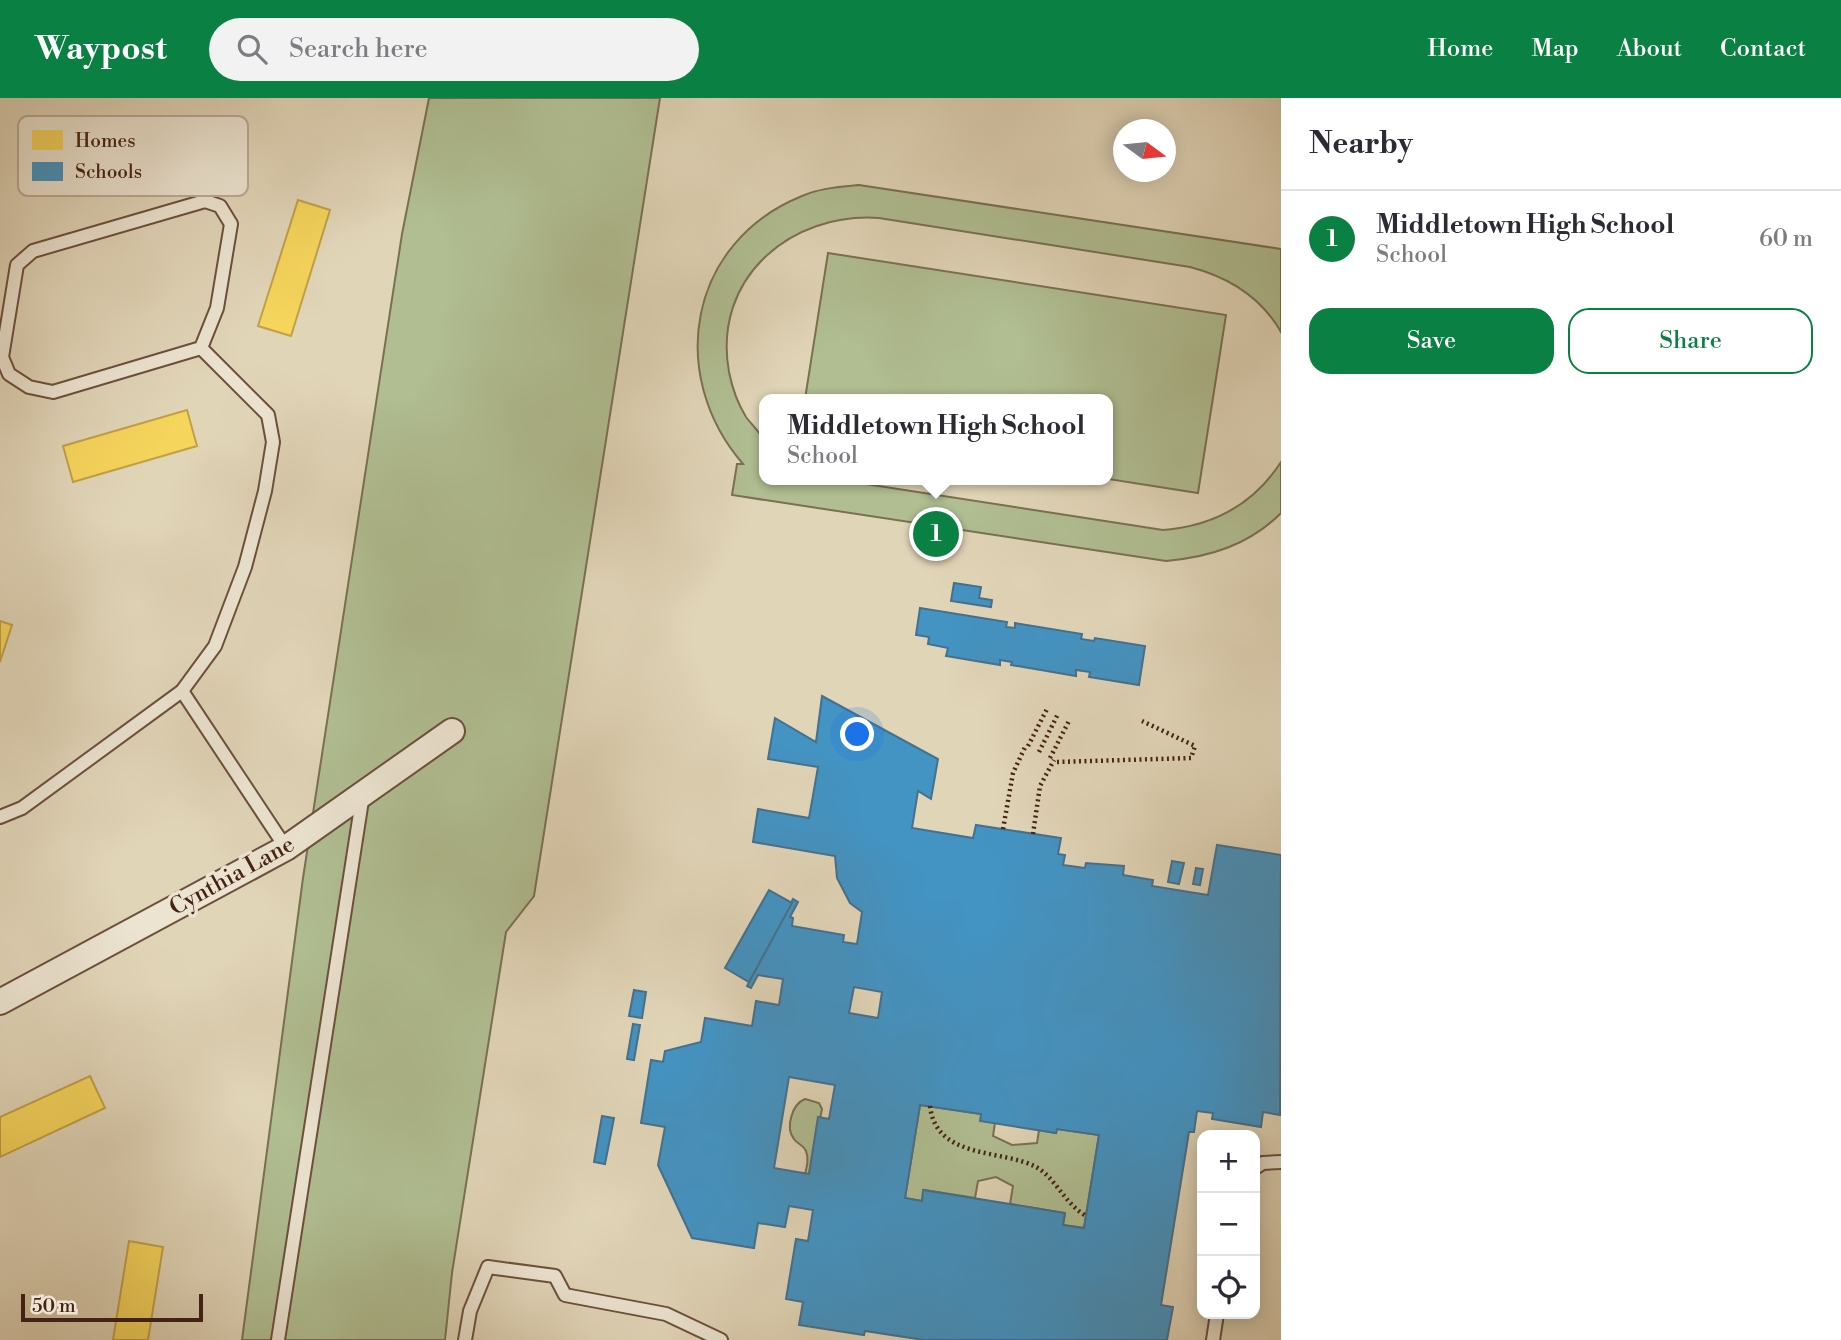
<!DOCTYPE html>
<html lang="en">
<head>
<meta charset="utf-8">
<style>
  body { margin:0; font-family:"Libre Bodoni",serif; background:#f2f2f3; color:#2b2b33 }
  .controls { position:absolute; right:21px; bottom:21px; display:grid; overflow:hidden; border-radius:14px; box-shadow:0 4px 18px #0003 }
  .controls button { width:63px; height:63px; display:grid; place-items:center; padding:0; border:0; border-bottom:2px solid #e1e1e2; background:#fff; color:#2b2b33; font:35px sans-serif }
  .compass { position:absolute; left:1113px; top:21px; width:63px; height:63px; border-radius:50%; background:#fff; box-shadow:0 4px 18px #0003; rotate:105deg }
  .scale { position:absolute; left:21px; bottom:18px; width:182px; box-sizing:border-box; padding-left:7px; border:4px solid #452314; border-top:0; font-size:19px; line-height:24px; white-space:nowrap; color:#452314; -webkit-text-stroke:5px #ece4d1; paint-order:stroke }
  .you { position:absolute; left:858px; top:637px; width:24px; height:24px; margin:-18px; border:5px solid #fff; border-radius:50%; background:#1a73e8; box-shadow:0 0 0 10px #1a73e833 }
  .badge { display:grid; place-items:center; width:46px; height:46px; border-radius:50%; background:#0b8043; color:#fff; font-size:23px; font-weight:700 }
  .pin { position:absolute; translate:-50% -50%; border:4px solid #fff; box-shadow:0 2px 7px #0006 }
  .popup { position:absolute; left:759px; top:296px; width:354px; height:91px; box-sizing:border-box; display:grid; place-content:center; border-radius:14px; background:#fff; filter:drop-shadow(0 2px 5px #0005); font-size:23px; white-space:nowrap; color:#7c7c81 }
  .popup b { font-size:26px; color:#2b2b33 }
  .popup::after { content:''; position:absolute; left:50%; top:100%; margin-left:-14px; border:14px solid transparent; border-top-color:#fff }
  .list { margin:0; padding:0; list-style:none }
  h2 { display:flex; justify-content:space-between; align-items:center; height:91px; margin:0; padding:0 28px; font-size:30px }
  h2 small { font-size:23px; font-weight:400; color:#7c7c81 }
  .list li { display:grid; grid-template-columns:46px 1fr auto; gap:21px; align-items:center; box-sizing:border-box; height:98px; padding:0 28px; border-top:2px solid #e1e1e2 }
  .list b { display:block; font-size:26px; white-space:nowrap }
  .list p { margin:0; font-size:23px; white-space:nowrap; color:#7c7c81 }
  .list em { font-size:23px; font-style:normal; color:#7c7c81 }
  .actions { display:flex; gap:14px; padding:21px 28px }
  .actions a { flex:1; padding:16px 0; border:2px solid #0b8043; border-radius:21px; text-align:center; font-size:24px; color:#0b8043 }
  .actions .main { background:#0b8043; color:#fff }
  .icon { flex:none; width:38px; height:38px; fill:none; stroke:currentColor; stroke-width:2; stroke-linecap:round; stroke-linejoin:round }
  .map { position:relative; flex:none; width:1281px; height:1242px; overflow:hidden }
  header { display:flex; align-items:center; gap:42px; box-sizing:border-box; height:98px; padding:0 35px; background:#0b8043; color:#fff }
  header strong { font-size:33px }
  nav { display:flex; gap:38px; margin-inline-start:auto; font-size:24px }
  .search { width:490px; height:63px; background:#f2f2f3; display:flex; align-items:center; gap:18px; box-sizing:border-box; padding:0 24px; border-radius:38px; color:#7c7c81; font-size:26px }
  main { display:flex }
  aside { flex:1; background:#fff }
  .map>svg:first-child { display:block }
  .green { fill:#b0be92; stroke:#7a7053; stroke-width:2 }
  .homes { fill:#f6d55c; stroke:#c1a046; stroke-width:2 }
  .schools { fill:#4393c3; stroke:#44718e; stroke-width:2; fill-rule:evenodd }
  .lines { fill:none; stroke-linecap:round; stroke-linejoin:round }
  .lane-casing { stroke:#6c503d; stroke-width:16 }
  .street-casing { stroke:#6c503d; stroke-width:28 }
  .path { stroke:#452314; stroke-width:4.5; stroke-dasharray:2 3.5; stroke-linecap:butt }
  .lane { stroke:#ece4d1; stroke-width:12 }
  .street { stroke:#ece4d1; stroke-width:24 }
  .labels { text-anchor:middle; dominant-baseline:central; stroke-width:7; stroke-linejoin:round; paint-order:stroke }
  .street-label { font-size:23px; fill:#452314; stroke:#ece4d1 }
  .key { fill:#ece4d1; stroke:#baaa98; stroke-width:2 }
  .key-label { font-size:19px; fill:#452314 }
</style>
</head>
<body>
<header>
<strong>Waypost</strong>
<div class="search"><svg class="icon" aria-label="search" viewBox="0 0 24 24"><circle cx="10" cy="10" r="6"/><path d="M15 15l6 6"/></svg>Search here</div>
<nav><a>Home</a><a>Map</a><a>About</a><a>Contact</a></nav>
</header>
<main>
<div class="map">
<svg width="1281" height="1242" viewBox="0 0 1281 1242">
  <rect width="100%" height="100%" fill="#e1d5b8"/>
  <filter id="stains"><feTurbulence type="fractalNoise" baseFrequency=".00286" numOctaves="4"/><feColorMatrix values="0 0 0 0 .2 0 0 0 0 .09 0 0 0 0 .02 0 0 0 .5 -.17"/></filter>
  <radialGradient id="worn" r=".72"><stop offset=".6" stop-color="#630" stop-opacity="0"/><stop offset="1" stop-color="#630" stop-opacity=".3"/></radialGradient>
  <g class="green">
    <polygon points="429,0 660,0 534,798 506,834 452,1175 445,1242 242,1242 303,780 402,136"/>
    <path d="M 859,87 L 1281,151 L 1281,234 C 1261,199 1228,179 1190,169 L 879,120 C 791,114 712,180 729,274 C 732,289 738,306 746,319 C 751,326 763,337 764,344 C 767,355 764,370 764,382 L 840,382 L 1163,432 C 1214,428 1253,407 1281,364 L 1281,415 C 1249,447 1210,459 1166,463 L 732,397 L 737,366 L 743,366 C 666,277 688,144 802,98 C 820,90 840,89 859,87 Z"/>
    <polygon points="828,155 1226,217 1198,395 1108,381 1108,301 805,301"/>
    <path d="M 805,1001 L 819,1005 L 822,1011 L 809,1076 L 805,1076 C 807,1068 809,1060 806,1053 C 803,1046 798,1047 794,1041 C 785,1030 792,1006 805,1001 Z"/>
    <polygon points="920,1007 981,1016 995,1025 993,1038 1012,1047 1037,1045 1039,1032 1056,1035 1057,1031 1099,1037 1084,1130 1063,1127 1065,1115 1010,1106 1013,1088 996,1079 978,1083 975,1100 924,1092 922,1103 905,1100"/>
  </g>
  <g class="homes">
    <polygon points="208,23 217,58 81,95 71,60"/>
    <polygon points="298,102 330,112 291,238 258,228"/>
    <polygon points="187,312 197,348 73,384 63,348"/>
    <polygon points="0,523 12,527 0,564"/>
    <polygon points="90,978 105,1010 0,1059 0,1019"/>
    <polygon points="129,1143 163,1149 148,1242 113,1242"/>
  </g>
  <g class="schools">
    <polygon points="954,485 981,489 979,500 992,502 991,509 951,503"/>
    <polygon points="920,510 1007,524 1006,529 1015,530 1015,525 1082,536 1081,541 1094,543 1095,540 1145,548 1139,587 1089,579 1090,574 1076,572 1076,578 1011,567 1012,564 1000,562 1000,567 946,558 948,550 928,546 929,539 916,537"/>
    <path d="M 822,598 L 938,661 L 931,701 L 918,693 L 912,730 L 973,740 L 976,727 L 1061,740 L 1058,756 L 1065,757 L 1063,767 L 1085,770 L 1086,765 L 1124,768 L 1123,777 L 1153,782 L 1152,788 L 1208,797 L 1217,747 L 1281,757 L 1280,1017 L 1263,1014 L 1261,1029 L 1212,1021 L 1213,1015 L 1197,1013 L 1194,1034 L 1189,1034 L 1161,1207 L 1173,1209 L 1167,1242 L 924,1242 L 865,1233 L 864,1237 L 799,1227 L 803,1204 L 786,1201 L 796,1141 L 808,1143 L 813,1112 L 789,1108 L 785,1129 L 758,1125 L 754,1150 L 692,1140 L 658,1067 L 665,1029 L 641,1025 L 651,962 L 663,964 L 665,953 L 701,944 L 705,920 L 752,928 L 756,903 L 779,907 L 783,881 L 758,877 L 751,890 L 747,888 L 793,801 L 798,804 L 790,819 L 793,820 L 792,828 L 844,837 L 843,844 L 857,846 L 862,814 L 850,805 L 837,780 L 835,758 L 753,744 L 758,711 L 809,720 L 818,669 L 768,661 L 775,620 L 816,644 ZM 854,889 L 882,894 L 878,920 L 849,915 ZM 789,979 L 835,987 L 829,1021 L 818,1019 L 809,1076 L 774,1070 ZM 920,1007 L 981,1016 L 980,1023 L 1056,1035 L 1057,1031 L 1099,1037 L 1084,1130 L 1063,1127 L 1065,1115 L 923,1092 L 922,1103 L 905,1100 Z"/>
    <polygon points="1172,763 1184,765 1179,786 1168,784"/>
    <polygon points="1196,770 1203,771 1200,787 1193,786"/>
    <polygon points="769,792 792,805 749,884 725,870"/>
    <polygon points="634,892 646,894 642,920 629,918"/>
    <polygon points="633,926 640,927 634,962 627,961"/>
    <polygon points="602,1018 614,1020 605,1066 594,1064"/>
  </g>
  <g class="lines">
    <defs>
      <g id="lane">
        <polygon points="205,103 220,108 231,126 217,210 201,250 53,294 29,289 9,276 2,259 17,167 33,153"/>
        <polyline points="182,593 286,750"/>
        <polyline points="0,719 22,710 182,593 215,548 245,469 265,393 273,344 268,317 201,250"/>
        <polyline points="1255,1070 1263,1065 1281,1064"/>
        <polyline points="278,1242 363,696"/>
        <polyline points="465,1242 470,1213 488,1169 555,1178 565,1197 666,1216 721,1242"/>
        <polyline points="1213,1242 1217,1216"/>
      </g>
      <polyline id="street" points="0,904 286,750 452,633"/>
    </defs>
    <use href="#lane" class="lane-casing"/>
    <use href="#street" class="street-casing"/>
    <g class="path">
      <polyline points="1028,648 1047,611"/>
      <polyline points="1039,654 1058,616"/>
      <polyline points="1050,660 1070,621"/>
      <polyline points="1057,664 1191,660 1195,648 1142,623"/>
      <polyline points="1003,731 1013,675 1026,647"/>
      <polyline points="1033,736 1040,688 1054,662"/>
      <path d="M 930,1008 C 936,1062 1003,1051 1036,1069 C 1055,1079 1064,1105 1086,1118"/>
    </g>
    <use href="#lane" class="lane"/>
    <use href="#street" class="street"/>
  </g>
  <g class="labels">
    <g class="street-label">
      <text transform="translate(232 778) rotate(-29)">Cynthia Lane</text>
    </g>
  </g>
  <rect x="18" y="18" width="230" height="80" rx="10" class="key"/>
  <rect x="32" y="32" width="31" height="20" fill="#f6d55c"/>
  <rect x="32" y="64" width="31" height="19" fill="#4393c3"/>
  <g class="key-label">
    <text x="75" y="49">Homes</text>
    <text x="75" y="80">Schools</text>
  </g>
  <rect width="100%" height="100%" filter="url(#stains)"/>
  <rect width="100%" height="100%" fill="url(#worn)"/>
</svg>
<div class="controls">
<button>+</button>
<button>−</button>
<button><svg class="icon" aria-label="locate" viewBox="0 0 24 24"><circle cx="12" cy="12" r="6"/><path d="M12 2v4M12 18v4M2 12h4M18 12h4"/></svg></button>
</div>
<svg class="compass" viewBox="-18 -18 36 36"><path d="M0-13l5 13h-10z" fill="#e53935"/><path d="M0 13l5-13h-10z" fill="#7c7c81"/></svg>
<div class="scale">50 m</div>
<div class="you"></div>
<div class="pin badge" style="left:936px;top:436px">1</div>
<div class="popup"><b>Middletown High School</b>School</div>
</div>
<aside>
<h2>Nearby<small></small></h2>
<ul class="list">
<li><span class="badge">1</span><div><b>Middletown High School</b><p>School</p></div><em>60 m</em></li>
</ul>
<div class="actions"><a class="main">Save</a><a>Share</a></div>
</aside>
</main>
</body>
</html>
